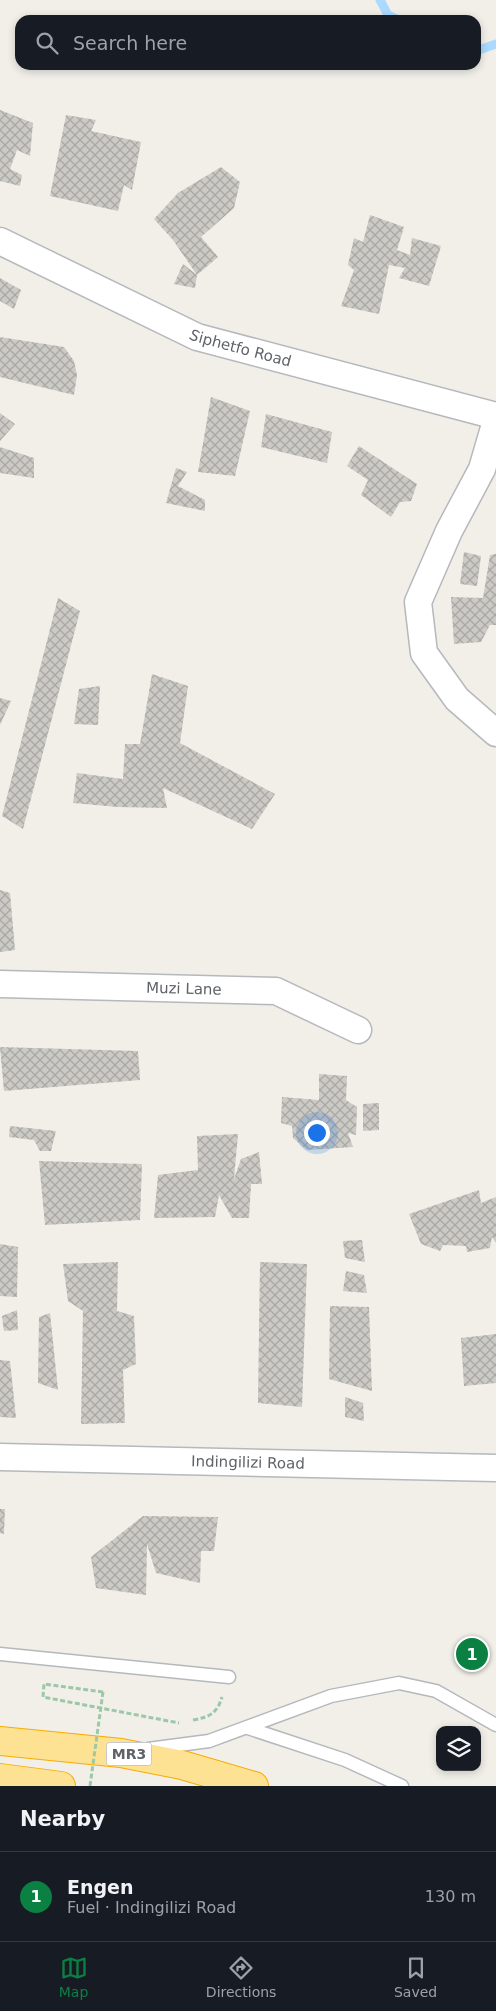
<!DOCTYPE html>
<html lang="en">
<head>
<meta charset="utf-8">
<style>
  body { margin:0; font-family:"DejaVu Sans",sans-serif; background:#242831; color:#f1f3f6 }
  .controls { position:absolute; right:15px; bottom:15px; display:grid; overflow:hidden; border-radius:10px; box-shadow:0 2px 8px #0003 }
  .controls button { width:45px; height:45px; display:grid; place-items:center; padding:0; border:0; border-bottom:1px solid #363941; background:#171b24; color:#f1f3f6; font:25px sans-serif }
  .you { position:absolute; left:316px; top:1132px; width:18px; height:18px; margin:-12px; border:4px solid #fff; border-radius:50%; background:#1a73e8; box-shadow:0 0 0 8px #1a73e833 }
  .badge { display:grid; place-items:center; width:32px; height:32px; border-radius:50%; background:#0b8043; color:#fff; font-size:16px; font-weight:700 }
  .pin { position:absolute; translate:-50% -50%; border:2px solid #fff; box-shadow:0 1px 5px #0006 }
  .list { margin:0; padding:0; list-style:none }
  h2 { display:flex; justify-content:space-between; align-items:center; height:65px; margin:0; padding:0 20px; font-size:21px }
  h2 small { font-size:16px; font-weight:400; color:#9ea1a6 }
  .list li { display:grid; grid-template-columns:32px 1fr auto; gap:15px; align-items:center; box-sizing:border-box; height:90px; padding:0 20px; border-top:1px solid #363941 }
  .list b { display:block; font-size:19px; white-space:nowrap }
  .list p { margin:0; font-size:16px; white-space:nowrap; color:#9ea1a6 }
  .list em { font-size:16px; font-style:normal; color:#9ea1a6 }
  .icon { flex:none; width:28px; height:28px; fill:none; stroke:currentColor; stroke-width:2; stroke-linecap:round; stroke-linejoin:round }
  .map { position:relative; flex:none; width:496px; height:1786px; overflow:hidden }
  .search { position:absolute; background:#171b24; box-shadow:0 2px 8px #0003; left:15px; right:15px; top:15px; height:55px; display:flex; align-items:center; gap:12px; box-sizing:border-box; padding:0 18px; border-radius:15px; color:#9ea1a6; font-size:19px }
  .sheet { height:155px; background:#171b24 }
  nav { display:flex; justify-content:space-around; align-items:center; box-sizing:border-box; height:70px; border-top:1px solid #363941; background:#171b24; font-size:14px; color:#9ea1a6 }
  nav a { display:grid; justify-items:center; gap:2px }
  nav .on { color:#0b8043 }
  .map>svg:first-child { display:block }
  .lines { fill:none; stroke-linecap:round; stroke-linejoin:round }
  .stream { stroke:#aadaff; stroke-width:9 }
  .building { fill:url(#building-cross-hatch) }
  .lane-casing { stroke:#b5b8bc; stroke-width:15 }
  .street-casing { stroke:#b5b8bc; stroke-width:29 }
  .highway-casing { stroke:#f9ab00; stroke-width:30 }
  .path { stroke:#9cc7a9; stroke-width:3; stroke-dasharray:5 2.5; stroke-linecap:butt }
  .lane { stroke:#fff; stroke-width:12 }
  .street { stroke:#fff; stroke-width:26 }
  .highway { stroke:#fde293; stroke-width:28 }
  .path-bridge { stroke:#9cc7a9; stroke-width:3; stroke-dasharray:5 2.5; stroke-linecap:butt }
  .labels { text-anchor:middle; dominant-baseline:central; stroke-width:4.5; stroke-linejoin:round; paint-order:stroke }
  .shield { fill:#fff; stroke:#8f9295; stroke-width:1 }
  .shield-label { font-size:14px; font-weight:bold; fill:#5f6368 }
  .street-label { font-size:15px; fill:#5f6368; stroke:#fff }
</style>
</head>
<body>
<div class="map">
<svg width="496" height="1786" viewBox="0 0 496 1786">
  <defs>
    <pattern id="building-cross-hatch" width="8" height="8" patternUnits="userSpaceOnUse" patternTransform="scale(1.25)"><rect width="8" height="8" fill="#cccac5"/><path d="M0 0l8 8M0 8l8-8" fill="none" stroke="#a9a8a4"/></pattern>
  </defs>
  <rect width="100%" height="100%" fill="#f1efe8"/>
  <g class="lines">
    <g class="stream">
      <polyline points="380,0 388,15 399,20"/>
      <polyline points="476,51 496,44"/>
    </g>
  </g>
  <g class="building">
    <polygon points="0,110 33,123 30,156 17,150 10,169 22,175 20,186 0,181"/>
    <polygon points="66,115 96,120 91,131 141,142 132,190 124,185 118,211 50,196"/>
    <polygon points="221,167 240,182 234,208 201,237 218,257 197,275 173,240 154,219 178,193"/>
    <polygon points="370,215 404,227 397,250 410,255 412,238 441,246 429,286 399,278 405,268 389,265 379,314 341,306 354,270 348,265 354,238 363,242"/>
    <polygon points="183,264 197,275 195,288 174,284"/>
    <polygon points="0,278 21,290 14,309 0,301"/>
    <polygon points="0,337 64,347 74,361 77,375 74,395 0,377"/>
    <polygon points="211,397 250,411 235,476 198,472"/>
    <polygon points="0,413 15,424 0,441"/>
    <polygon points="266,414 332,432 327,463 261,447"/>
    <polygon points="359,446 417,484 411,501 400,502 391,517 361,495 368,480 347,466"/>
    <polygon points="0,447 34,458 34,478 0,473"/>
    <polygon points="176,468 187,472 178,486 205,500 205,511 166,503"/>
    <polygon points="464,552 481,556 477,586 460,584"/>
    <polygon points="496,554 496,625 490,625 481,642 454,644 451,597 483,598 490,555"/>
    <polygon points="58,598 80,611 23,829 2,816"/>
    <polygon points="152,674 188,686 180,743 275,794 252,829 163,788 167,808 118,807 73,803 77,773 123,779 125,744 140,744"/>
    <polygon points="100,686 98,725 74,724 79,689"/>
    <polygon points="0,698 11,701 0,725"/>
    <polygon points="0,890 10,893 15,950 0,952"/>
    <polygon points="0,1047 138,1051 140,1080 4,1091"/>
    <polygon points="319,1074 347,1076 346,1100 357,1107 356,1135 348,1133 353,1147 307,1150 293,1138 292,1126 281,1123 282,1097 319,1100"/>
    <polygon points="379,1103 379,1130 363,1131 363,1104"/>
    <polygon points="10,1126 56,1131 51,1151 40,1151 34,1140 9,1137"/>
    <polygon points="238,1134 234,1179 241,1159 259,1152 262,1184 251,1184 249,1218 232,1218 219,1195 215,1217 154,1218 158,1175 198,1170 197,1136"/>
    <polygon points="39,1161 142,1164 140,1220 45,1225"/>
    <polygon points="479,1190 481,1203 496,1197 496,1243 492,1237 490,1248 467,1252 466,1246 443,1245 440,1251 421,1244 409,1214"/>
    <polygon points="362,1240 365,1262 345,1258 343,1241"/>
    <polygon points="0,1244 18,1247 17,1297 0,1296"/>
    <polygon points="118,1262 117,1311 134,1316 136,1364 123,1370 125,1423 81,1424 83,1311 68,1301 63,1264"/>
    <polygon points="260,1262 307,1264 302,1407 258,1403"/>
    <polygon points="346,1271 364,1275 367,1293 343,1291"/>
    <polygon points="330,1306 369,1307 372,1391 329,1379"/>
    <polygon points="17,1310 18,1330 4,1331 2,1316"/>
    <polygon points="50,1313 58,1390 38,1383 39,1317"/>
    <polygon points="496,1334 496,1383 464,1386 461,1338"/>
    <polygon points="0,1360 10,1361 16,1418 0,1417"/>
    <polygon points="345,1397 363,1403 364,1421 345,1417"/>
    <polygon points="0,1509 5,1509 4,1534 0,1533"/>
    <polygon points="143,1516 218,1517 214,1551 201,1551 200,1583 156,1573 147,1544 146,1595 96,1588 91,1557"/>
  </g>
  <g class="lines">
    <defs>
      <g id="lane">
        <polyline points="0,1654 229,1677"/>
        <polyline points="248,1728 345,1760 402,1786"/>
        <polyline points="148,1749 209,1741 331,1696 399,1683 436,1691 496,1725"/>
      </g>
      <g id="street">
        <path id="s1" d="M 0,241 L 197,337 L 496,416"/>
        <polyline points="496,421 482,469 449,531 418,602 424,653 457,699 496,733"/>
        <path id="s2" d="M 0,984 L 276,991 L 358,1030"/>
        <path id="s3" d="M 0,1457 L 496,1468"/>
      </g>
      <g id="highway">
        <polyline points="0,1741 121,1753 182,1765 254,1786"/>
        <polyline points="0,1778 61,1786"/>
      </g>
    </defs>
    <use href="#lane" class="lane-casing"/>
    <use href="#street" class="street-casing"/>
    <use href="#highway" class="highway-casing"/>
    <g class="path">
      <polyline points="103,1692 44,1684 43,1697 179,1723"/>
      <path d="M 193,1720 C 209,1717 217,1714 222,1697"/>
    </g>
    <use href="#lane" class="lane"/>
    <use href="#street" class="street"/>
    <use href="#highway" class="highway"/>
    <polyline class="path-bridge" points="90,1786 103,1692"/>
  </g>
  <g class="labels">
    <rect class="shield" x="106.5" y="1742.5" width="45" height="23" rx="4"/>
    <g class="shield-label">
      <text x="129" y="1754">MR3</text>
    </g>
    <g class="street-label">
      <text stroke="none"><textPath href="#s1" startOffset="264">Siphetfo Road</textPath></text>
      <text stroke="none"><textPath href="#s2" startOffset="184">Muzi Lane</textPath></text>
      <text stroke="none"><textPath href="#s3" startOffset="248">Indingilizi Road</textPath></text>
    </g>
  </g>
</svg>
<div class="controls">
<button><svg class="icon" aria-label="layers" viewBox="0 0 24 24"><path d="M12 4l9 5-9 5-9-5zM3 14l9 5 9-5"/></svg></button>
</div>
<div class="you"></div>
<div class="pin badge" style="left:472px;top:1654px">1</div>
<div class="search"><svg class="icon" aria-label="search" viewBox="0 0 24 24"><circle cx="10" cy="10" r="6"/><path d="M15 15l6 6"/></svg>Search here</div>
</div>
<section class="sheet">
<h2>Nearby<small></small></h2>
<ul class="list">
<li><span class="badge">1</span><div><b>Engen</b><p>Fuel · Indingilizi Road</p></div><em>130 m</em></li>
</ul>
</section>
<nav>
<a class="on"><svg class="icon" aria-label="map" viewBox="0 0 24 24"><path d="M3 6l6-2 6 2 6-2v14l-6 2-6-2-6 2zM9 4v14M15 6v14"/></svg>Map</a>
<a><svg class="icon" aria-label="directions" viewBox="0 0 24 24"><path d="M12 3l9 9-9 9-9-9zM9 14v-3h6M13 9l2 2-2 2"/></svg>Directions</a>
<a><svg class="icon" aria-label="saved" viewBox="0 0 24 24"><path d="M7 4h10v16l-5-4-5 4z"/></svg>Saved</a>
</nav>
</body>
</html>
